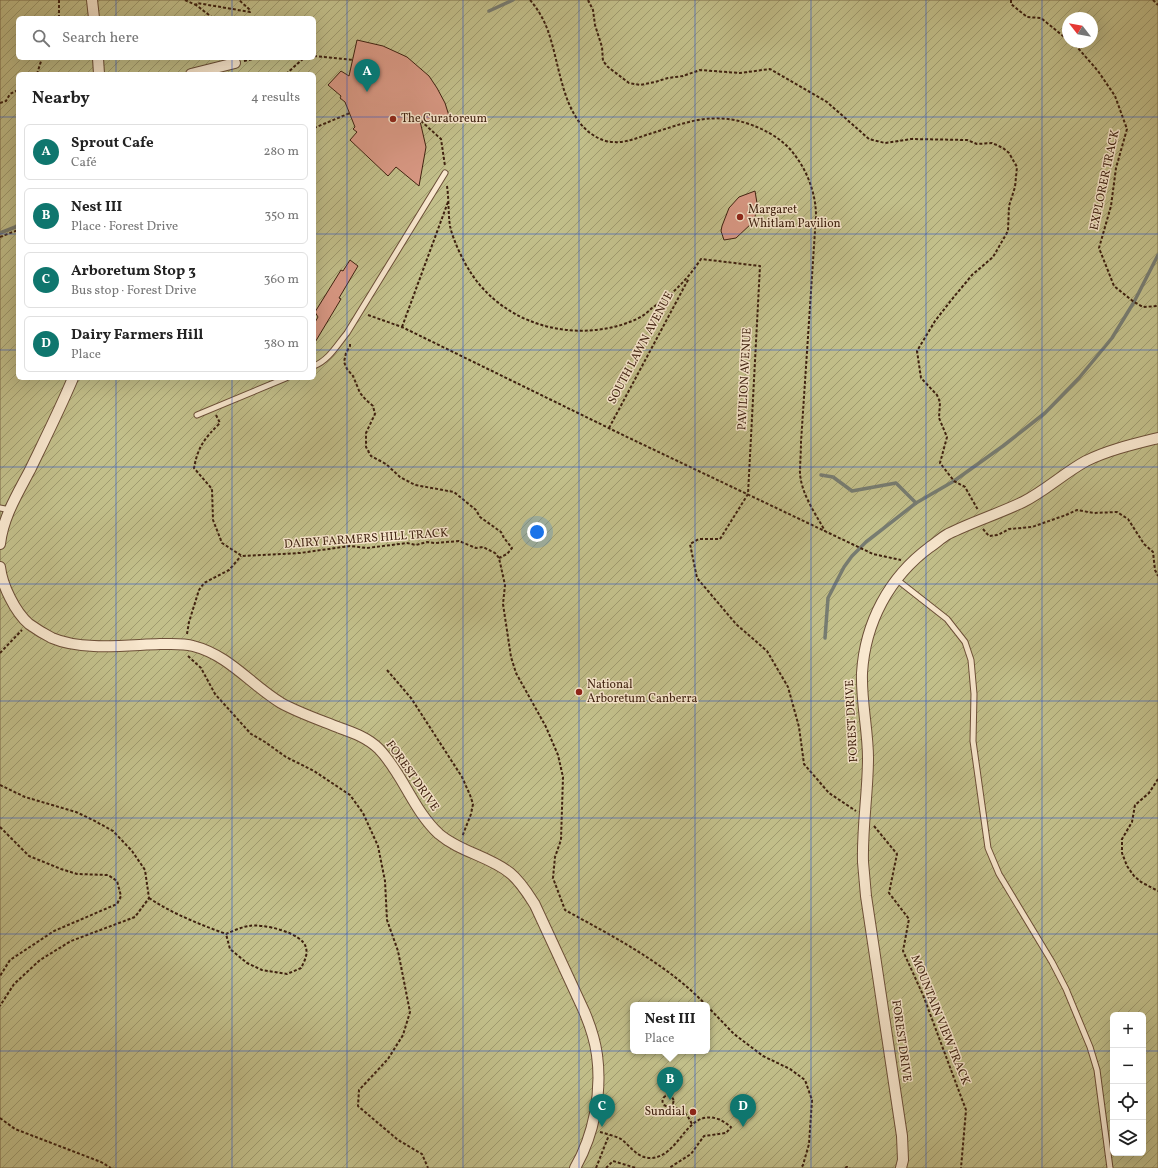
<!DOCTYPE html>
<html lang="en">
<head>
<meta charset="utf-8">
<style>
  body { margin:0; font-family:Vollkorn,serif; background:#f6f6f6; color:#222 }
  .controls { position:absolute; right:12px; bottom:12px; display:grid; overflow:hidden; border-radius:6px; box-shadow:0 4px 16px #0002 }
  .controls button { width:36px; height:36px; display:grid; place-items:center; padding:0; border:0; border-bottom:1px solid #e0e0e0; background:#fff; color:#222; font:20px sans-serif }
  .compass { position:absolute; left:1062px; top:12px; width:36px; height:36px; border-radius:50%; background:#fff; box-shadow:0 4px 16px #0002; rotate:301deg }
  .you { position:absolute; left:537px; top:532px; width:14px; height:14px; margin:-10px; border:3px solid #fff; border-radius:50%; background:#1a73e8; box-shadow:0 0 0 6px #1a73e833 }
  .badge { display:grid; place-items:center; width:26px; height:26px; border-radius:50%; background:#0f766e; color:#fff; font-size:13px; font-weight:700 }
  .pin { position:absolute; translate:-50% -33px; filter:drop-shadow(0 1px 2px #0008) }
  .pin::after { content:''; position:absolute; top:21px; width:14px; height:12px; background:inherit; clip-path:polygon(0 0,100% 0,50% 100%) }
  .popup { position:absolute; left:630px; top:1002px; width:80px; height:52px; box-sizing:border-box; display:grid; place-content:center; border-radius:6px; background:#fff; filter:drop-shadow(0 1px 3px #0005); font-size:13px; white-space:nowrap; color:#767676 }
  .popup b { font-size:15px; color:#222 }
  .popup::after { content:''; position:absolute; left:50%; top:100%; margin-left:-8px; border:8px solid transparent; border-top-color:#fff }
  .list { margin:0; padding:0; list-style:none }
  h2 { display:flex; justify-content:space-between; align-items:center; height:52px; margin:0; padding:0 16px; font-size:17px }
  h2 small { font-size:13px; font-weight:400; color:#767676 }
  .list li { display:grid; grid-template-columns:26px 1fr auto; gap:12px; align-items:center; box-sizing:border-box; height:56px; margin:0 8px 8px; padding:0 8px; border:1px solid #e0e0e0; border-radius:6px }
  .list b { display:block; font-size:15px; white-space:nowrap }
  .list p { margin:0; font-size:13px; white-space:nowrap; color:#767676 }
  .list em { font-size:13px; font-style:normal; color:#767676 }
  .icon { flex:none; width:22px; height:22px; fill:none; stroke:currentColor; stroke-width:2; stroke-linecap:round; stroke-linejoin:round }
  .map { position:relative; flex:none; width:1158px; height:1168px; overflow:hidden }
  .search { position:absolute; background:#fff; box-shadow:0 4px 16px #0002; left:16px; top:16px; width:300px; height:44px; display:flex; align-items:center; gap:10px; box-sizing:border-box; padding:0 14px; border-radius:6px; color:#767676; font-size:15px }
  .panel { position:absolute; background:#fff; box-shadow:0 4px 16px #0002; left:16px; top:72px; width:300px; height:308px; border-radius:6px }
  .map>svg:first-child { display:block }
  .garden { fill:url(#garden-furrows); stroke:#80704c; fill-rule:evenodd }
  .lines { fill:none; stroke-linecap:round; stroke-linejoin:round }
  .stream { stroke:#777c71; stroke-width:3.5 }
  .building { fill:#d99884; stroke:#3e200f }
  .lane-casing { stroke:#6c4f38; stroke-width:7 }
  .street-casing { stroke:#6c4f38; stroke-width:12 }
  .path { stroke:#3e200f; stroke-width:2; stroke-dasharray:3 2; stroke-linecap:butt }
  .lane { stroke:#f9e8cf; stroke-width:5 }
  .street { stroke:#f9e8cf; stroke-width:10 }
  .grid { fill:none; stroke:#1d4ed8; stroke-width:1; stroke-opacity:0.55 }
  .poi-dot { fill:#8f2418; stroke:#f9e8cf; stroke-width:1.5 }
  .labels { text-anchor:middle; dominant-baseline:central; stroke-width:3; stroke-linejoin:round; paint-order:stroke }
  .poi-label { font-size:12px; fill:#3e200f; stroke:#f9e8cf; text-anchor:start }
  .street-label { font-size:12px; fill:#3e200f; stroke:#f9e8cf }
</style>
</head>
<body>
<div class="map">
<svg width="1158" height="1168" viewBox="0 0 1158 1168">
  <defs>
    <pattern id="garden-furrows" width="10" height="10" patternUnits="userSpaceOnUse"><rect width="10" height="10" fill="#c2bf8a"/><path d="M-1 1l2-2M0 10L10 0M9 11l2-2" fill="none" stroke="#9f9b6f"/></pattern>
  </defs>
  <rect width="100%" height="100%" fill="#f6dcb5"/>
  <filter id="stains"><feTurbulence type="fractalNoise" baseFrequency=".005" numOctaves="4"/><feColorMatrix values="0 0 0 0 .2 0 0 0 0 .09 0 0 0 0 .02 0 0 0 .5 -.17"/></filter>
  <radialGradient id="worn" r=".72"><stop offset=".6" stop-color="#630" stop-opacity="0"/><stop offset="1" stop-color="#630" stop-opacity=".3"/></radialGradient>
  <path class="garden" d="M 0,0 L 1158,0 L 1158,1168 L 0,1168 ZM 18,18 L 314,18 L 314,58 L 18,58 ZM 1068,18 L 1092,18 L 1092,42 L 1068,42 ZM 18,74 L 314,74 L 314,378 L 18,378 ZM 633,1005 L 707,1005 L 707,1051 L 633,1051 ZM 1113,1015 L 1143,1015 L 1143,1153 L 1113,1153 Z"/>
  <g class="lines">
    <g class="stream">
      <polyline points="489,11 513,0"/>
      <polyline points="0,233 18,226"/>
      <polyline points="821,475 833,477 852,491 896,483 916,503"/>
      <polyline points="825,638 828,598 844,567 852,556 866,542 916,503 954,481 1003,446 1045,413 1079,378 1112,338 1134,302 1158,255"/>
    </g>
  </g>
  <g class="building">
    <polygon points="357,40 383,46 407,57 429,76 437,88 445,103 450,119 420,121 426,147 419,186 396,167 388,176 350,140 357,132 353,129 355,127 345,102 340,98 341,96 328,85 341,71 349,76"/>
    <polygon points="755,191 758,209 752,223 736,238 724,240 721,231 722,226 729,208 739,197"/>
    <polygon points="350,260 358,266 339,298 341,299 314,344 314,324 318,317 315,312 341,270 343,271"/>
  </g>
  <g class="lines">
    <defs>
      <g id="lane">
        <path d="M 314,366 C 329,360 337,345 347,333 L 445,173"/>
        <polyline points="197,415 286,378"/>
        <polyline points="0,508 10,510"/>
        <polyline points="896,579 947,619 965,642 971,660 974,694 973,741 988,848 999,874 1052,962 1066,989 1090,1047 1097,1070 1110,1168"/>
      </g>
      <g id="street">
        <polyline points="92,0 94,18"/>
        <polyline points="98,58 99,74"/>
        <polyline points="191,74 235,63"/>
        <path d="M 0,544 C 3,517 18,493 30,470 C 45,439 60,409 73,378"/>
        <path d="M 0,567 C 2,585 15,612 29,624 C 36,629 44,634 52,638 C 82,651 127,645 160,644 C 171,644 183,643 193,646 C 229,655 251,685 281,703 C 299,713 320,720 340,728 C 354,733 368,738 379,749 C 403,774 413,810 439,834 C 460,852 489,856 510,873 C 521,882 528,894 535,905 L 584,1011 C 590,1025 595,1040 597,1055 C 602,1093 594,1135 575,1168"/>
        <path d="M 901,1168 L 903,1160 L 902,1136 L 866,896 C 865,885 864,873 863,862 C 862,827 868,793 868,758 C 868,730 861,702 862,673 C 865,623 889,577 930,547 C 936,543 941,538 948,534 C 972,522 998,514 1023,502 C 1045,491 1064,473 1086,461 C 1108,450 1134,444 1158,438"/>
      </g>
    </defs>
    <use href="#lane" class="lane-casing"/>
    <use href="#street" class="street-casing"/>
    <g class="path">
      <polyline points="59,0 59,18"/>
      <polyline points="185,0 196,5"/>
      <path d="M 530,0 C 538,9 544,20 548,31 C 560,64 562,115 593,135 C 599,139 606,142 613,142 C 624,143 635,139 646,135 C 663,130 681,123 698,120 C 716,117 732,118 749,124 C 763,129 777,136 788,147 C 805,165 816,191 816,216 L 801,442 C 801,452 800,463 800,474 C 802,495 815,513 825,531"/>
      <polyline points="588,0 593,10 595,25 602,47 603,61 608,67 629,83 640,85 655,82 668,78 683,76 700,70 740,73 770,69 827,102 869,139 885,143 911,139 967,140 977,144 992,143 1003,148 1009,153 1017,167 1015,187 1009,206 1008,231 993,257 972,275 953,298 935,321 917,351 921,378 937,395 940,402 939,418 947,437 940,463 954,481 965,487 978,510"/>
      <polyline points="1011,0 1011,4 1027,17 1041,18 1068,40"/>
      <polyline points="1153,0 1158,5"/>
      <polyline points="213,18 196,5 197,3 250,12 250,10 239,0"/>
      <polyline points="1071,42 1077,47 1098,71 1115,96 1127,129 1116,168 1111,206 1099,248 1114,286 1134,302 1143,307 1158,306"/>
      <polyline points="314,56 353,60"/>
      <polyline points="244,61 258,58"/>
      <polyline points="37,74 42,58"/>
      <polyline points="286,74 304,58"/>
      <polyline points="0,103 6,101 10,94 18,90"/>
      <polyline points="421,121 441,139 445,166"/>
      <polyline points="314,128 350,113"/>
      <path d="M 447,186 C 449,199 448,213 450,226 C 453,240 463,261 471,273 C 506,327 579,345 637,319 C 643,316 648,312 652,308 C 673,294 687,280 701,259 L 760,266 L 748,494 L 720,539 L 699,539 L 690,544 L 697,578 L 736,624 L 767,651 L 788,687 L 799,727 L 804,764 L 829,793 L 856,811"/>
      <polyline points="0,237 18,230"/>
      <polyline points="368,315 402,327 625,436 873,554 901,560"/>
      <polyline points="402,327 448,202"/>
      <polyline points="350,344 350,346 346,353 344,362 347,369 353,376 360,393 366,400 373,406 375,414 366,433 366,447 371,456 386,464 400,477 415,485 454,492 476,510 480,517 501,532 504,538 512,548 507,554 499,558"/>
      <path d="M 216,415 L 220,423 C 205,438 198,446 194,468 L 212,489 L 213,520 L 222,543 L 242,556 L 300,553 L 350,546 L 367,548 L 407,543 L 416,545 L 427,542 L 435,543 L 459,541 L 476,548 L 483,547 L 495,553 L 499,558 L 505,585 L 503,604 L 511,657 L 516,673 L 546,727 L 558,755 L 563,777 L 561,840 L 555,857 L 553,878 L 565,910 C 614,937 667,964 706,1005"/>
      <polyline points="609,428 689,278"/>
      <polyline points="983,529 989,536 998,535 1009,529 1032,527 1066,515 1077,510 1094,513 1117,512 1128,519 1144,544 1153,552 1155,570 1158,576"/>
      <polyline points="187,634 189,622 199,590 204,583 229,570 241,556"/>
      <polyline points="0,653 22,630"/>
      <polyline points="188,656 201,668 215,694 251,734 265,742 286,757 314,771 350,795 363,813 378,846 385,881 387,920 398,951 410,1012 403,1035 388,1059 359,1090 358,1106 398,1140 422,1154 428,1168"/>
      <polyline points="387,670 411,698 462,777 470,795 473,804 471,814 462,837"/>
      <polyline points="1158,779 1149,793 1135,805 1132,822 1122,839 1122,853 1127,866 1134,876 1141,882 1158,891"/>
      <polyline points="0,785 25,797 76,812 93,820 113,831 132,851 145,870 149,898 135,917 71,941 40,960 14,984 0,1006"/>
      <polyline points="874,826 897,854 889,893 909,919 903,951 923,995 966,1110 961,1168"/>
      <polyline points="0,827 29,856 61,869 77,874 108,875 117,881 121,896 117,904 54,931 10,960 0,976"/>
      <path d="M 149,898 C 173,914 199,924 226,934 C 233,931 241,927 249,926 C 262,923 304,933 306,948 C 308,955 304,962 301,968 L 287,974 L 262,970 L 247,963 L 230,949 L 226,934"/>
      <polyline points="707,1006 734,1034 763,1056 790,1069 805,1080 812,1100 809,1144 803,1165 801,1168"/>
      <circle cx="668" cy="1101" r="5.5"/>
      <polyline points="672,1105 687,1115 692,1124"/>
      <polyline points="0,1118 15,1129 101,1162 111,1168"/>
      <path d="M 600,1132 C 607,1134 615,1136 621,1139 C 631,1146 636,1158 651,1158 C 680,1157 686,1108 718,1119 C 722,1120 727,1124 731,1127 L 726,1133 L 704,1136 L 691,1154 L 669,1168"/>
      <polyline points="596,1168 609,1135"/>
      <polyline points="606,1168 613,1161 636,1168"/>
      <polyline points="845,1168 847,1167 850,1168"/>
    </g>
    <use href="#lane" class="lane"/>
    <use href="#street" class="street"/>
  </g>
  <path class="grid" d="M 116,0 L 116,18M 232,0 L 232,18M 347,0 L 347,1168M 463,0 L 463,1168M 579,0 L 579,1168M 695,0 L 695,1168M 811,0 L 811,1168M 926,0 L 926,1168M 1042,0 L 1042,1168M 116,58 L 116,74M 232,58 L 232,74M 0,117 L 18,117M 314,117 L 1158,117M 0,234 L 18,234M 314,234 L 1158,234M 0,350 L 18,350M 314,350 L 1158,350M 116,378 L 116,1168M 232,378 L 232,1168M 0,467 L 1158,467M 0,584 L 1158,584M 0,701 L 1158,701M 0,818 L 1158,818M 0,934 L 1158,934M 0,1051 L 1113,1051M 1143,1051 L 1158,1051"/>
  <g class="poi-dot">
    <circle cx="393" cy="119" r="4"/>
    <circle cx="740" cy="217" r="4"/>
    <circle cx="579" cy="692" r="4"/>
    <circle cx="693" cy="1112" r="4"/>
  </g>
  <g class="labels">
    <g class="poi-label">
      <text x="401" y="119">The Curatoreum</text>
      <text x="748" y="210">Margaret<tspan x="748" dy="14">Whitlam Pavilion</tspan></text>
      <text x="587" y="685">National<tspan x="587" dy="14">Arboretum Canberra</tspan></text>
      <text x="685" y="1112" text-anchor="end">Sundial</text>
    </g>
    <g class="street-label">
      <text transform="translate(1105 180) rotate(-78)">EXPLORER TRACK</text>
      <text transform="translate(641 348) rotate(-62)">SOUTH LAWN AVENUE</text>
      <text transform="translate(745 379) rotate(-87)">PAVILION AVENUE</text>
      <text transform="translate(366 539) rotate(-4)">DAIRY FARMERS HILL TRACK</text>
      <text transform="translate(852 721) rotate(-93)">FOREST DRIVE</text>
      <text transform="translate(412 776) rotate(55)">FOREST DRIVE</text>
      <text transform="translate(940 1020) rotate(68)">MOUNTAIN VIEW TRACK</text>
      <text transform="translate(901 1041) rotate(82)">FOREST DRIVE</text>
    </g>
  </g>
  <rect width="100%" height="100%" filter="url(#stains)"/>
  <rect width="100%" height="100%" fill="url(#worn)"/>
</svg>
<div class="controls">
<button>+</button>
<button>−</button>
<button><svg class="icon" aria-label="locate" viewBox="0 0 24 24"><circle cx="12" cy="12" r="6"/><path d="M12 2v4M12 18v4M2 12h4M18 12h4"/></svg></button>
<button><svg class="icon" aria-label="layers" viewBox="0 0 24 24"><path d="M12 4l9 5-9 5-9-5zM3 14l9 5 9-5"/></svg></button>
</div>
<svg class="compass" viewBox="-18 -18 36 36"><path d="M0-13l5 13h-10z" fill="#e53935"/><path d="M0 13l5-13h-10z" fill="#767676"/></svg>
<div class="you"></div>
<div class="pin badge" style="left:367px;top:92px">A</div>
<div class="pin badge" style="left:670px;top:1100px">B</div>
<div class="popup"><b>Nest III</b>Place</div>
<div class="pin badge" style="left:602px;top:1127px">C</div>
<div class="pin badge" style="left:743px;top:1127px">D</div>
<div class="search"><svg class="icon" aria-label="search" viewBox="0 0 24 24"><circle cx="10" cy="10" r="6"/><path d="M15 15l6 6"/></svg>Search here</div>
<section class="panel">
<h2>Nearby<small>4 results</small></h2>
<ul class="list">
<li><span class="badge">A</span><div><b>Sprout Cafe</b><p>Café</p></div><em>280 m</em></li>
<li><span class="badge">B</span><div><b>Nest III</b><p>Place · Forest Drive</p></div><em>350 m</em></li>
<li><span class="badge">C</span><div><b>Arboretum Stop 3</b><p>Bus stop · Forest Drive</p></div><em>360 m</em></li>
<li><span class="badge">D</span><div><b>Dairy Farmers Hill</b><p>Place</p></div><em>380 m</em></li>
</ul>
</section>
</div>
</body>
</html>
